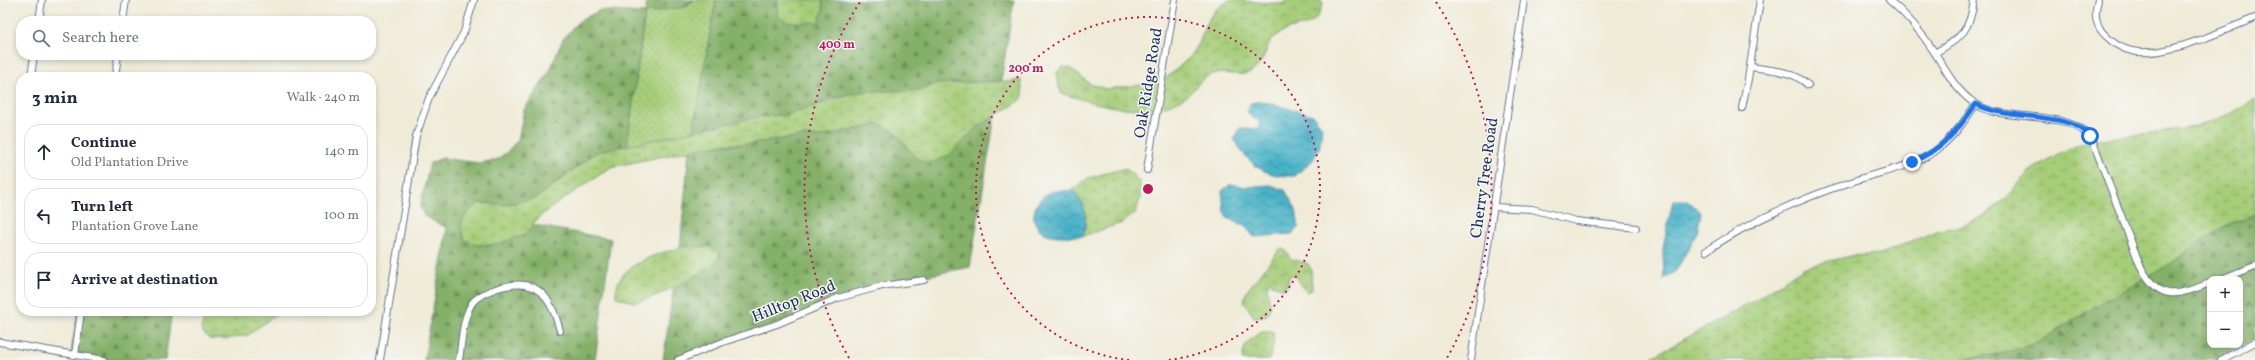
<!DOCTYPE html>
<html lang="en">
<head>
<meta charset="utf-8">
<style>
  body { margin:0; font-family:Vollkorn,serif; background:#f6f6f7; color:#1f2937 }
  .controls { position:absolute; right:12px; bottom:12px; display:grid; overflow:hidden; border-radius:8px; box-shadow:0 2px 6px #0003 }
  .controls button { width:36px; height:36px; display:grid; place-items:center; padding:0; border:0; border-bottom:1px solid #e0e1e3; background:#fff; color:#1f2937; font:20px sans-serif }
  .stop { position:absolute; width:12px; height:12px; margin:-9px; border:3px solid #1a73e8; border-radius:50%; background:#fff }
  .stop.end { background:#1a73e8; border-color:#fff; box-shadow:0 1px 4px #0008 }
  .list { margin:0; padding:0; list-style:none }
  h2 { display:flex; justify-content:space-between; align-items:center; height:52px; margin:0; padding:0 16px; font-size:17px }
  h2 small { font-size:13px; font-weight:400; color:#747a83 }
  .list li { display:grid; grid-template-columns:26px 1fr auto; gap:12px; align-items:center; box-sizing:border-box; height:56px; margin:0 8px 8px; padding:0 8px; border:1px solid #e0e1e3; border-radius:16px }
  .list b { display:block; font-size:15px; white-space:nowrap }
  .list p { margin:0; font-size:13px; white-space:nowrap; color:#747a83 }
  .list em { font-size:13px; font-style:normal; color:#747a83 }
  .icon { flex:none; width:22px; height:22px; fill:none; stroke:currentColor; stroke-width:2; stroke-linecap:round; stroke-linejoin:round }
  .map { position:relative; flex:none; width:2255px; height:360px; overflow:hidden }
  .search { position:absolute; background:#fff; box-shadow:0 2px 6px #0003; left:16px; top:16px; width:360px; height:44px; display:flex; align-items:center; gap:10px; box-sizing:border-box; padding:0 14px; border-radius:16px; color:#747a83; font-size:15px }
  .panel { position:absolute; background:#fff; box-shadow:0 2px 6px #0003; left:16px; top:72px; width:360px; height:244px; border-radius:16px }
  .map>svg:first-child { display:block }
  .grass { fill:url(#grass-dots); stroke:#607e6b }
  .forest { fill:url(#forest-firs); stroke:#507063; fill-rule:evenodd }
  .wetland { fill:url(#wetland-marsh); stroke:#607e6b }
  .water { fill:url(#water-waves); stroke:#327092 }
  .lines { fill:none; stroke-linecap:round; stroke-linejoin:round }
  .minor-casing { stroke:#657188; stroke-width:8 }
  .minor { stroke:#fff; stroke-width:6 }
  .route { stroke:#1a73e8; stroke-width:5 }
  .ring { fill:none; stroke:#c2185b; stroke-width:2; stroke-dasharray:2 4 }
  .labels { text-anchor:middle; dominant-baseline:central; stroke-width:3; stroke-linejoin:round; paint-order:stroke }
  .street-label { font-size:16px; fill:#1b2f5e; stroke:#f6f6f2 }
  .centre { fill:#c2185b; stroke:#f6f6f2; stroke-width:2 }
  .ring-label { font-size:12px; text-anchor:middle; font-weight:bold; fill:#c2185b; stroke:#f6f6f2; stroke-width:3; stroke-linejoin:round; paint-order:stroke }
</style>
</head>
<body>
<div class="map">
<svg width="2255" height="360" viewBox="0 0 2255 360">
  <defs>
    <pattern id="grass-dots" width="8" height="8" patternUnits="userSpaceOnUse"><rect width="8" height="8" fill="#a6cd78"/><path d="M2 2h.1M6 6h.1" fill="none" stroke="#8eb06a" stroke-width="1.8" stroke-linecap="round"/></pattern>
    <pattern id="forest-firs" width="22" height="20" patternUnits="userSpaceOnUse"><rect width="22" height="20" fill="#84b068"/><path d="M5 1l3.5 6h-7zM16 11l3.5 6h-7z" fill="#6b9059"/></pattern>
    <pattern id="wetland-marsh" width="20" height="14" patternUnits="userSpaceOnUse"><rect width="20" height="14" fill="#a6cd78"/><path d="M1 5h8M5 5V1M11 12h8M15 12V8" fill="none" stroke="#8eb06a"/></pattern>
    <pattern id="water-waves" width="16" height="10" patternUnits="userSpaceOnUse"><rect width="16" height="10" fill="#48b2c7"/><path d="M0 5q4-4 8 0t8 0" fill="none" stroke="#3b91a5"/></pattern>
  </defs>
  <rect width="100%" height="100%" fill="#f6f6f2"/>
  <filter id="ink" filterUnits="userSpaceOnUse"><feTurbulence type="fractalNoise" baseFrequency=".025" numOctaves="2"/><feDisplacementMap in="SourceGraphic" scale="8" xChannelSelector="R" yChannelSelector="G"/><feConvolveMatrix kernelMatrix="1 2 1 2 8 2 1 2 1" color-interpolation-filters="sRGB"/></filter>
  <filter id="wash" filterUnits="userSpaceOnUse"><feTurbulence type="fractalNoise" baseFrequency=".012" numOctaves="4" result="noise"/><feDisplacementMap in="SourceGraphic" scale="16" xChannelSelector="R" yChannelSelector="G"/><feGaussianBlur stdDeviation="0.9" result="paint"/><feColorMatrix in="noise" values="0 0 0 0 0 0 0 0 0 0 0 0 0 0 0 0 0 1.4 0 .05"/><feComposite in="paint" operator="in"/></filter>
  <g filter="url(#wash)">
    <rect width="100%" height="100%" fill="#efebd7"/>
    <polygon class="grass" points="694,0 716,0 693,131 627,146 645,13 685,7"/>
    <g class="forest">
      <polygon points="647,0 694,0 685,7 645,13 627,146 581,163 566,176 537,198 506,205 479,203 525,235 533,225 611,239 595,360 424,360 447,228 424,216 420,206 430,163 443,158 478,163 496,160 506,153 518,140 524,110 549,72 563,39 578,22 600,10 645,13"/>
      <polygon points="716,0 779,0 778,16 804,21 818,21 823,3 821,0 1014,0 1001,81 938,84 917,91 870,91 831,98 807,109 787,115 758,117 693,131"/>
      <polygon points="995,116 970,267 887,284 677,360 663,360 674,285 693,277 709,247 680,248 689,151 722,144 746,144 804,136 819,137 880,124 895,132 915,157 949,155 977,127"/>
      <path d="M 2255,214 L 2255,339 L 2216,360 L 1957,360 L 1981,355 L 2059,330 L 2106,300 L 2173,262 L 2195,245 L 2225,226 ZM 2210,279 L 2240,279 L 2240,345 L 2210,345 Z"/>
      <polygon points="78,311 172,311 165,360 109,360 71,353"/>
    </g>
    <g class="wetland">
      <path d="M 779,0 L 821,0 C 825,6 822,15 818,22 L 787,22 L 777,16 Z"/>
      <path d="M 1229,0 L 1282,4 L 1289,0 L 1321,0 L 1323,3 C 1314,36 1296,19 1275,37 C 1265,45 1265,62 1254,70 C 1243,79 1225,71 1212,74 C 1199,78 1194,93 1182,99 C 1148,119 1097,105 1061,93 L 1057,81 L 1057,72 L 1063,67 L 1070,68 L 1090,84 L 1106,89 L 1162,82 L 1191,56 L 1200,42 L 1205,25 L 1215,10 Z"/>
      <path d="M 1021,80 L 1023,96 L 1020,101 L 977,127 L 949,155 L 934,162 L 924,162 L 915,157 L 895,132 L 880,124 L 819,137 L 804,136 L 746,144 L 722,144 L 611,167 L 549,209 L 538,218 L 525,235 L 498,244 L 477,245 L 465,240 C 457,221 464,215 479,203 L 506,205 L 537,198 L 597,152 L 758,117 L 787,115 L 849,94 L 870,91 L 917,91 L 937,84 L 1001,81 L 1005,82 Z"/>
      <polygon points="2255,100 2255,214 2225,226 2195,245 2173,262 2106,300 2039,342 2004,353 1957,360 1647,360 1753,301 1805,267 1850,256 1880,254 1939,230 1960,227 1984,216 2005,199 2030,171 2056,155 2087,141 2195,127 2230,114"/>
      <path d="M 1126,168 L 1140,182 L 1140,198 L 1136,213 L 1122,223 L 1083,236 C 1088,215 1086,207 1073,190 L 1088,178 Z"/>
      <path d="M 683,247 L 709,247 L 719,253 L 718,261 C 705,272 650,302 634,302 C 629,302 622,298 616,297 C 613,265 659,253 683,247 Z"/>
      <polygon points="1280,249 1285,250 1291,259 1307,263 1311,269 1312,290 1307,292 1294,275 1289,276 1288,284 1285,289 1274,286 1269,280 1267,290 1271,307 1266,316 1254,317 1244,302 1246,292"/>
      <polygon points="210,311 278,311 278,313 248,335 227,339 209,339 201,330 203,321"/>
      <path d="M 1262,332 L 1273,332 L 1274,343 L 1269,360 L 1242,360 C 1244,343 1248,341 1262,332 Z"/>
    </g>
    <g class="water">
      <path d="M 1261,101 L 1313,115 L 1322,127 L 1320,146 L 1313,160 L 1295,176 C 1263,177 1250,165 1234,140 L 1240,128 L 1253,129 L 1259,127 L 1259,121 L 1251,117 L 1247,111 L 1251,103 Z"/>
      <polygon points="1231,184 1246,187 1270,185 1285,190 1296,210 1299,227 1292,234 1254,237 1244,225 1227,218 1224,211 1222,191"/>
      <path d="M 1073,190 C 1086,207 1088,215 1083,236 C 1071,236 1053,238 1043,232 C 1027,222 1034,201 1048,193 C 1054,190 1065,191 1073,190 Z"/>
      <polygon points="1673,200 1688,200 1701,213 1697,233 1676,271 1664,279 1663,248"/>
    </g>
  </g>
  <g filter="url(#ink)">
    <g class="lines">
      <defs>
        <g id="minor">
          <path d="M 1889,0 C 1907,15 1922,33 1935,53 C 1948,74 1959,97 1983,108 C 2015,122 2075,109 2093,142 L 2140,265 C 2159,303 2176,296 2210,283"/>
          <path d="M 2098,0 C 2094,13 2095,26 2106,36 C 2113,43 2122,49 2132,51 C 2165,59 2224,30 2255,18"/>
          <polyline points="39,21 42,0"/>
          <polyline points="123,21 126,0"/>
          <path d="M 1935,53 C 1961,37 1970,32 1974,0"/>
          <path d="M 1750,67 C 1770,70 1793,70 1808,85"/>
          <polyline points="31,77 34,55"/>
          <polyline points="115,77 118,55"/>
          <polyline points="1742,108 1748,79 1760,0"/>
          <polyline points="1147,170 1175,0"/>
          <polyline points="1494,207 1532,209 1576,221 1636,228"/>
          <path d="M 1706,251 C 1752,220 1802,198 1854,181 C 1880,172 1911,167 1934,152 C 1952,139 1964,122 1976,104"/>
          <polyline points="2221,279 2255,266"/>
          <polyline points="0,342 104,360"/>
          <polyline points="75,355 81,311"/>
          <polyline points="380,360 416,136 429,98 464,32 474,0"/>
          <path d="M 459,360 C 462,342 462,319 472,303 C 478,295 489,291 498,288 C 537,276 551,296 560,331"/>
          <polyline points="678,360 723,342 777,324 838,298 882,286 924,280"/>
          <polyline points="1471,360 1524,0"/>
          <polyline points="2221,360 2255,342"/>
        </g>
      </defs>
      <use href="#minor" class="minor-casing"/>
      <use href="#minor" class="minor"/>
    </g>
  </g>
  <g class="lines" filter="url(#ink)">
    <path class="route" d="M 1912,162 C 1942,150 1958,130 1976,104 C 2009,122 2067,110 2090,136"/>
  </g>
  <g class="ring">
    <path d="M1129 360A172 172 0 1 1 1167 360"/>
    <path d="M849 358A343 343 0 0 1 860 2M1436 2A343 343 0 0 1 1447 358"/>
  </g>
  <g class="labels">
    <g class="street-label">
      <text transform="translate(1149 83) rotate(-81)">Oak Ridge Road</text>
      <text transform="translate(1485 178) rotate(-82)">Cherry Tree Road</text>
      <text transform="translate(794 302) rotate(-22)">Hilltop Road</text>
    </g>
  </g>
  <circle cx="1148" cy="189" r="6" class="centre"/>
  <g class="ring-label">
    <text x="837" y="48">400 m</text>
    <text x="1026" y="72">200 m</text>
  </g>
</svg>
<div class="controls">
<button>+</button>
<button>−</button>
</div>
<div class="stop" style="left:2090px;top:136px"></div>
<div class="stop end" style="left:1912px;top:162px"></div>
<div class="search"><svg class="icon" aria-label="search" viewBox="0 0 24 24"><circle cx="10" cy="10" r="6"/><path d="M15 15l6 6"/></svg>Search here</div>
<section class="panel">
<h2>3 min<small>Walk · 240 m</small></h2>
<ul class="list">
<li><svg class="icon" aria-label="ahead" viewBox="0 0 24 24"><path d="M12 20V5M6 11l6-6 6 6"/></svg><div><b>Continue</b><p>Old Plantation Drive</p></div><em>140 m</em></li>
<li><svg class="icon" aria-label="left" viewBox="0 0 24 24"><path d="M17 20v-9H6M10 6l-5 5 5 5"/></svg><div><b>Turn left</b><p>Plantation Grove Lane</p></div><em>100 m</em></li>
<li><svg class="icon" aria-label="arrive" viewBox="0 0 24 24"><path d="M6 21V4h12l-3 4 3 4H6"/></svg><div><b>Arrive at destination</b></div></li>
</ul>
</section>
</div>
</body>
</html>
